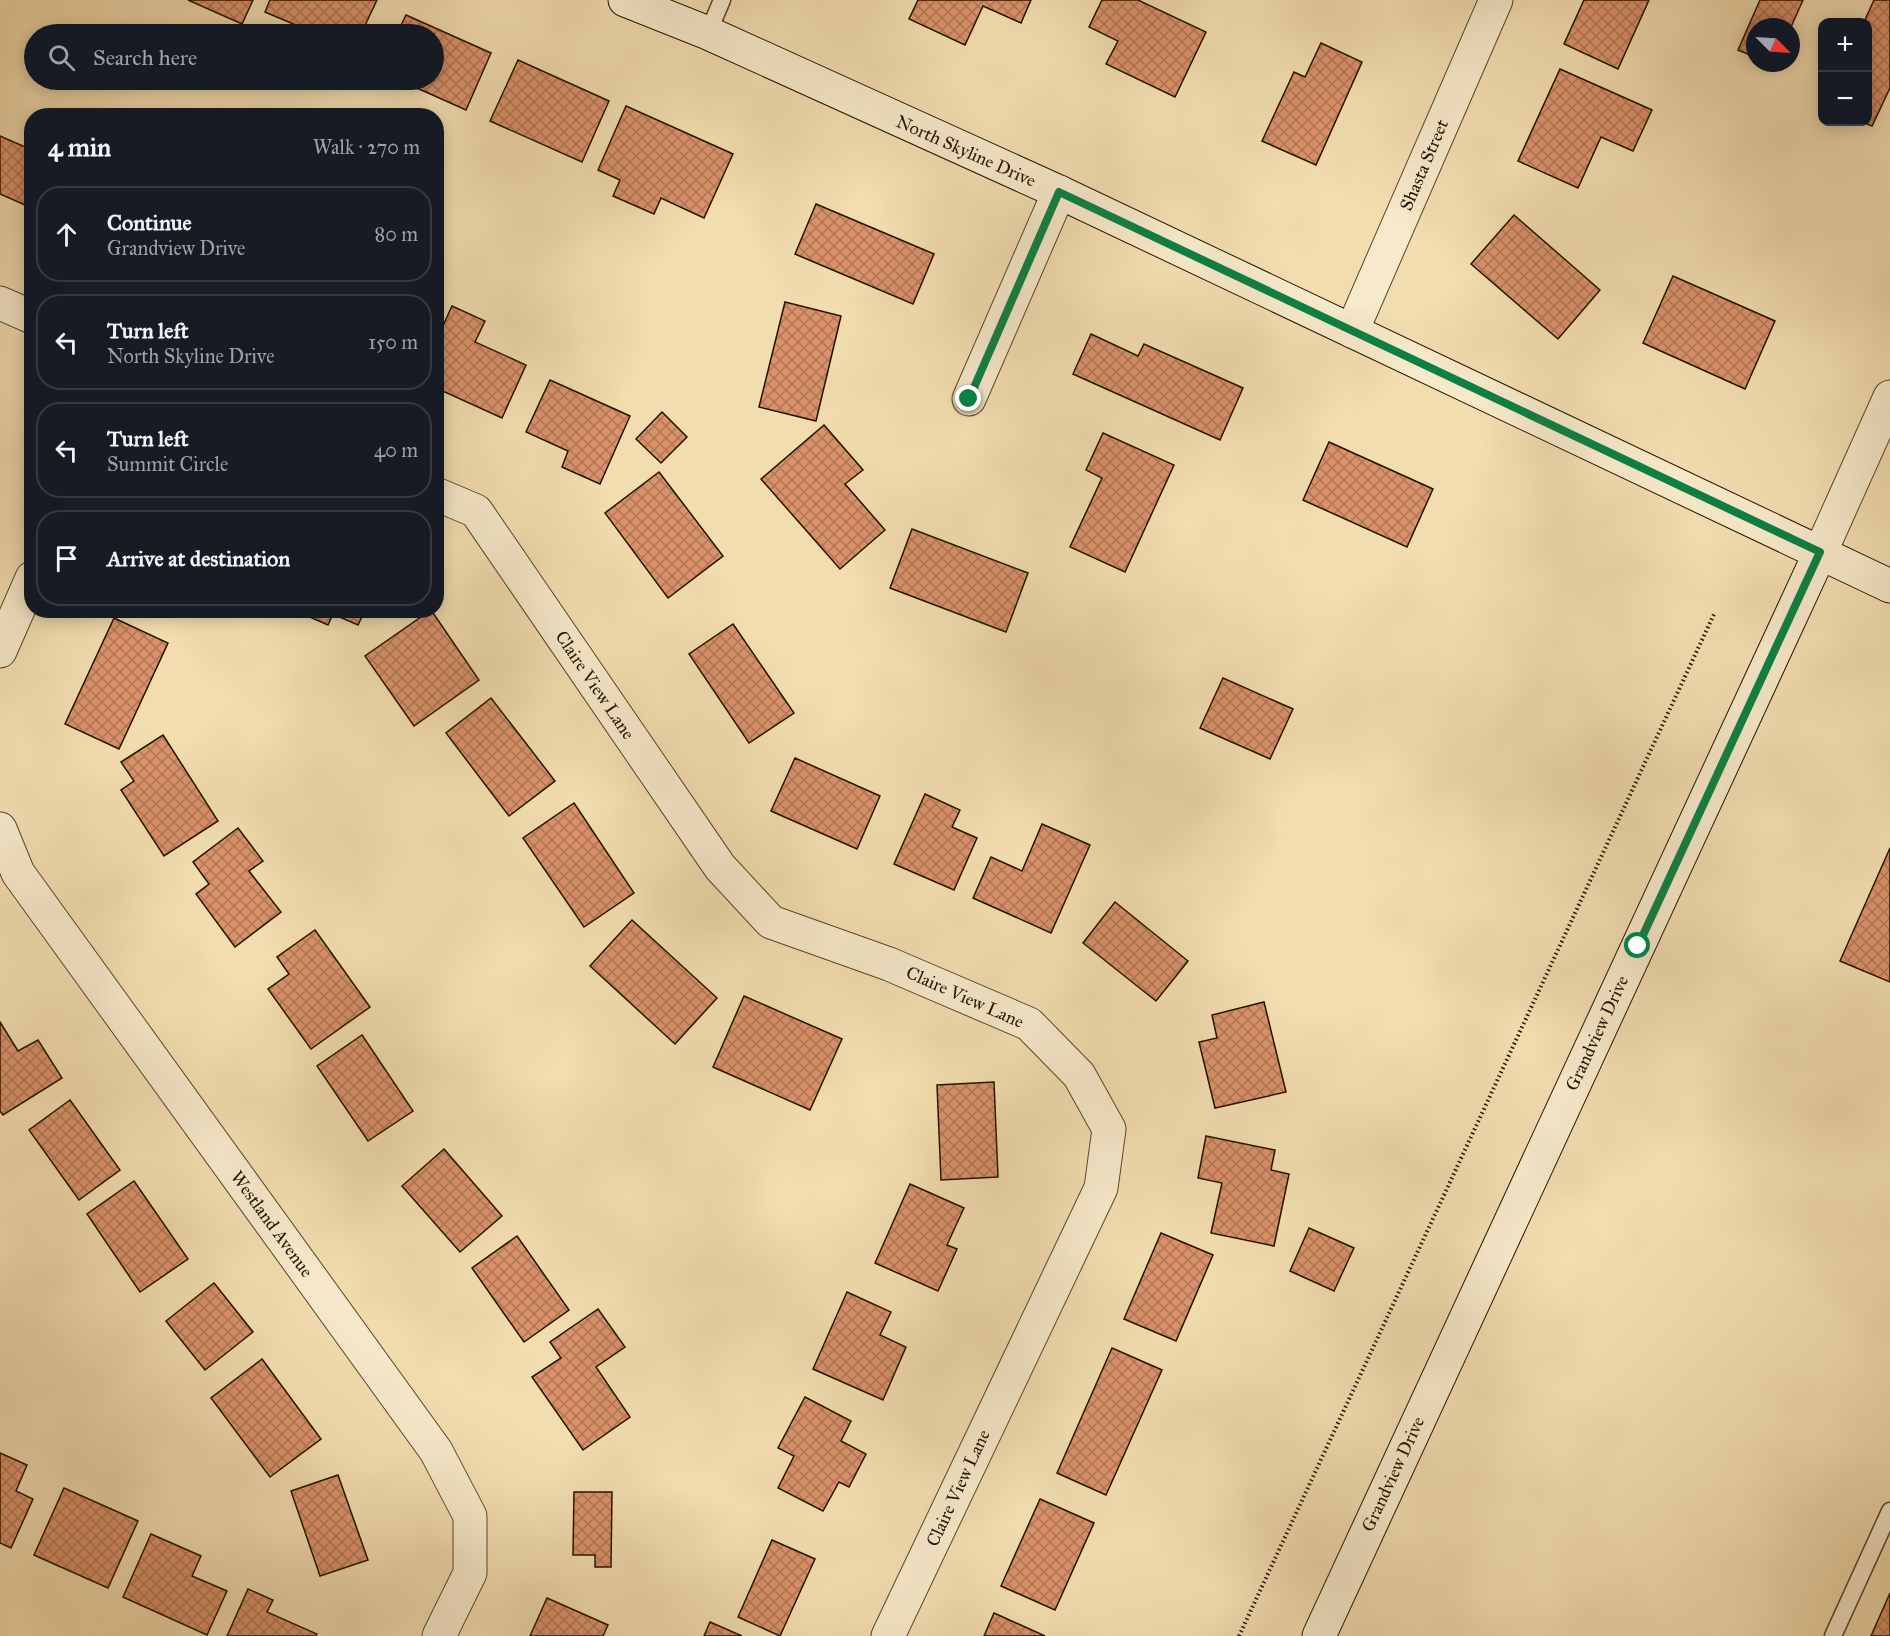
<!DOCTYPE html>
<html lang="en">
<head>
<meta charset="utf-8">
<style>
  body { margin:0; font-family:"IM FELL Great Primer",serif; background:#242831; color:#f1f3f6 }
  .controls { position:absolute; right:18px; top:18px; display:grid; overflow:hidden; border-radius:12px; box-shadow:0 3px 15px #0003 }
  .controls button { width:54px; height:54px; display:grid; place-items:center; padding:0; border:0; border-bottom:2px solid #363941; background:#171b24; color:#f1f3f6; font:30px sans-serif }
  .compass { position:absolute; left:1746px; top:18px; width:54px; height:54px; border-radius:50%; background:#171b24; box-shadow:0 3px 15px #0003; rotate:114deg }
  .stop { position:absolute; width:18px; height:18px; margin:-14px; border:4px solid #0b8043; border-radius:50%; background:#fff }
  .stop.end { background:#0b8043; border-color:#fff; box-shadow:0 2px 6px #0008 }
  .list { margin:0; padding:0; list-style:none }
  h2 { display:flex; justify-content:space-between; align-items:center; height:78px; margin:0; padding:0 24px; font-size:26px }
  h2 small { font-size:20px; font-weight:400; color:#9ea1a6 }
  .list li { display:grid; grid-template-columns:39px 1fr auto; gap:18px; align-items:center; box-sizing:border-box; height:96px; margin:0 12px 12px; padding:0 12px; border:2px solid #363941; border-radius:24px }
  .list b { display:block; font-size:22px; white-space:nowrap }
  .list p { margin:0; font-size:20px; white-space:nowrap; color:#9ea1a6 }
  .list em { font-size:20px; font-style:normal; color:#9ea1a6 }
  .icon { flex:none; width:33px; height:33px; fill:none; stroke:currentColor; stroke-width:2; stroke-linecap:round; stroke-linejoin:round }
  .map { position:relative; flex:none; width:1890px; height:1636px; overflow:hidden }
  .search { position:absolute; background:#171b24; box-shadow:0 3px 15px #0003; left:24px; top:24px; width:420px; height:66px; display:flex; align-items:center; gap:15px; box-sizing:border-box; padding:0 21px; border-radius:33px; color:#9ea1a6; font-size:22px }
  .panel { position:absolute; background:#171b24; box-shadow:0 3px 15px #0003; left:24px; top:108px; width:420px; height:510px; border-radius:24px }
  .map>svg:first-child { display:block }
  .building { fill:url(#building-cross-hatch); stroke:#231200; stroke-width:1.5 }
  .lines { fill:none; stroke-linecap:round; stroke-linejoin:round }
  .service-casing { stroke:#57452c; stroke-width:19 }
  .minor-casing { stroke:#57452c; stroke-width:35 }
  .tertiary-casing { stroke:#57452c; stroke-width:35 }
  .secondary-casing { stroke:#231200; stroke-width:35 }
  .path { stroke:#231200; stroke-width:4; stroke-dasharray:1.5 3; stroke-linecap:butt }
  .service { stroke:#f7e9cb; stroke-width:16 }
  .minor { stroke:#f7e9cb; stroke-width:33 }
  .tertiary { stroke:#f7e9cb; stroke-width:33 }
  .secondary { stroke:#f7e9cb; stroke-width:33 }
  .route { stroke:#0b8043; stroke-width:8 }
  .labels { text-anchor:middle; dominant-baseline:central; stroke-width:4.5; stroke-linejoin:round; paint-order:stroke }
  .street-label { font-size:18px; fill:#231200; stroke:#f7e9cb }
</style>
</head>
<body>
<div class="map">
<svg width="1890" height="1636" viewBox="0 0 1890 1636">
  <defs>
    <pattern id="building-cross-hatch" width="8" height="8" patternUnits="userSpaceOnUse" patternTransform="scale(1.5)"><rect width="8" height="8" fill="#da926a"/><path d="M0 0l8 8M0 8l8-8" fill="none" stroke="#b07655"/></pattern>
  </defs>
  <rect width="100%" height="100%" fill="#f2ddaf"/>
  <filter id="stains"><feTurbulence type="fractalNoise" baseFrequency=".00333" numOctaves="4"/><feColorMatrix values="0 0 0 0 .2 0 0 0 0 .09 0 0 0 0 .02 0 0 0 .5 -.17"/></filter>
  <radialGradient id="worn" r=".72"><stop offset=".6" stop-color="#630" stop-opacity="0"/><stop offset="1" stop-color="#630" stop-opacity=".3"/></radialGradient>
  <g class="building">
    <polygon points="188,0 253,0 242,24"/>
    <polygon points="270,0 377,0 361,34 317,34 265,12"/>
    <polygon points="918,0 1031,0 1021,23 983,6 965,45 909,19"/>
    <polygon points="1102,0 1138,0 1206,32 1175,97 1106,64 1118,41 1089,27"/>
    <polygon points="1584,0 1649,0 1618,69 1564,44"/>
    <polygon points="1760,0 1803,0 1791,27 1755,27 1755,57 1738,50"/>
    <polygon points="1874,0 1890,0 1890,88 1872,126 1862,122 1868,122 1868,22 1864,22"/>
    <polygon points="406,15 491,53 466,110 399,80 434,80 434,34 397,34"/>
    <polygon points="1321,43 1362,62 1316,165 1262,141 1294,72 1305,77"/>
    <polygon points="518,60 609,101 582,162 490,121"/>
    <polygon points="1560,69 1652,110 1633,151 1601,137 1578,188 1518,161"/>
    <polygon points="626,106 733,154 704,218 661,198 654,214 613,196 620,180 598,170"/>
    <polygon points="0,136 32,150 32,191 25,205 0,194"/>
    <polygon points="816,204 934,254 913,304 795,254"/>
    <polygon points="1514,215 1600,290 1558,339 1471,264"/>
    <polygon points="1673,276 1775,321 1745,389 1643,343"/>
    <polygon points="785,302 841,316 816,421 759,407"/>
    <polygon points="452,306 485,321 475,342 526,365 502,418 436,388 436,341"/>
    <polygon points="1091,334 1138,356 1144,344 1243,388 1220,440 1073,374"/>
    <polygon points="550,380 630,416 600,484 562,467 568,451 526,432"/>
    <polygon points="662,412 687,437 661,463 636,439"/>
    <polygon points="824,425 863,470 845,484 885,530 840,569 761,479"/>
    <polygon points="1103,433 1174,465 1125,572 1070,547 1102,478 1086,470"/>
    <polygon points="1329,442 1433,489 1407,547 1303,500"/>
    <polygon points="659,472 723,556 668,598 605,513"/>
    <polygon points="912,529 1028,573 1006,632 890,588"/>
    <polygon points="294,610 365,610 358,625 333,614 328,625"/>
    <polygon points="431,610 479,680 414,726 365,656"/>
    <polygon points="114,618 168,643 119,749 65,724"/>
    <polygon points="733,624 794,713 749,743 689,654"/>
    <polygon points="1223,678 1293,709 1270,759 1200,728"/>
    <polygon points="491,698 555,781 509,816 446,733"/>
    <polygon points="163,735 218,821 164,856 121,790 134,781 121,762"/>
    <polygon points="795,758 880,796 857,849 771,811"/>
    <polygon points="925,794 960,810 952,827 977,838 954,890 894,864"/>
    <polygon points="574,803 634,893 584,927 523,838"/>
    <polygon points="1042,824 1090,845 1051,933 973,898 991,857 1022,871"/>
    <polygon points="238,828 263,861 249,871 281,912 235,947 196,894 209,884 193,862"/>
    <polygon points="1890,848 1890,982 1840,961"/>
    <polygon points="1115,902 1188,961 1156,1001 1083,943"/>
    <polygon points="632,920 717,998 675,1044 590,966"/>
    <polygon points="315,930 370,1007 311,1049 268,989 289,974 277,957"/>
    <polygon points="744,996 842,1039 810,1110 713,1067"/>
    <polygon points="1264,1002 1286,1092 1215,1108 1199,1042 1217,1038 1212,1015"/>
    <polygon points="0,1022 18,1051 38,1040 62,1078 3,1115 0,1111"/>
    <polygon points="362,1035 413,1111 368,1141 317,1066"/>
    <polygon points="994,1082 998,1177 941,1180 937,1085"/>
    <polygon points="70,1100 120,1170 79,1200 29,1130"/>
    <polygon points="1206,1136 1275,1150 1271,1170 1289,1174 1274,1246 1211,1233 1222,1183 1198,1178"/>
    <polygon points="444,1149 502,1216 460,1252 402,1186"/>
    <polygon points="134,1181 188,1259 140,1292 87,1214"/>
    <polygon points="910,1184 964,1208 947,1245 957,1249 938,1291 875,1263"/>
    <polygon points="1309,1228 1354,1248 1334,1291 1290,1271"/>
    <polygon points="1161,1233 1213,1255 1176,1341 1124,1319"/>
    <polygon points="517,1236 569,1310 524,1342 472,1268"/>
    <polygon points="214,1283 253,1332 205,1370 166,1321"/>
    <polygon points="847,1292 891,1312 880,1335 906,1347 883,1400 813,1369"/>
    <polygon points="598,1309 625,1347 596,1367 630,1417 583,1450 532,1377 561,1358 550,1342"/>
    <polygon points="1112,1348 1162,1370 1106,1495 1057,1473"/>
    <polygon points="262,1359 321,1439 270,1477 211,1398"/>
    <polygon points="805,1397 851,1421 841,1441 866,1454 849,1487 839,1482 823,1511 778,1488 794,1456 778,1448"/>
    <polygon points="0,1453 27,1465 16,1491 33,1499 11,1548 0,1543"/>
    <polygon points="338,1475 368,1560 320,1576 291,1491"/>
    <polygon points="64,1488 138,1521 108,1588 34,1555"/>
    <polygon points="574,1492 612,1492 611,1567 595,1567 595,1555 573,1555"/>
    <polygon points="1040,1499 1094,1523 1055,1610 1001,1586"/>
    <polygon points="151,1534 201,1556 192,1576 227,1591 207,1635 123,1597"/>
    <polygon points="772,1540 815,1559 780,1636 738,1617"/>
    <polygon points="248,1589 273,1600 267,1612 317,1634 316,1636 227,1636"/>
    <polygon points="1890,1593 1890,1636 1871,1636"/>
    <polygon points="547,1598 608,1625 603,1636 530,1636"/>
    <polygon points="994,1613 1045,1636 984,1636"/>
    <polygon points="710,1622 742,1636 704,1636"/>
  </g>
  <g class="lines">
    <defs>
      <g id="service">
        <polyline points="708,33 722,0"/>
        <polyline points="1833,1636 1890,1511"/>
      </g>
      <g id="minor">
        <polyline points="0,303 32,317"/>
        <polyline points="1352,331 1496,0"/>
        <polyline points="969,399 1059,192"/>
        <polyline points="436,494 476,511 720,867 771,922 889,964 1029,1024 1079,1075 1109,1129 1101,1188 888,1636"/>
        <polyline points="0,651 32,578"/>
        <polyline points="0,829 18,873 436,1451 470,1516 470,1573 439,1636"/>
      </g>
      <polyline id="tertiary" points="1820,553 1890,397"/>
      <g id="secondary">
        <polyline points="625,0 708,33 1059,192 1890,586"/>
        <polyline points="1319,1636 1820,553"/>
      </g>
    </defs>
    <use href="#service" class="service-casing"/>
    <use href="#minor" class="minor-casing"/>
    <use href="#tertiary" class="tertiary-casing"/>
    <use href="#secondary" class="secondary-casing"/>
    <polyline class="path" points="1239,1636 1715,612"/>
    <use href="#service" class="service"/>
    <use href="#minor" class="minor"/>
    <use href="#tertiary" class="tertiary"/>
    <use href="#secondary" class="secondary"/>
  </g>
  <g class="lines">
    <polyline class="route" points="969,399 1059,192 1820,552 1638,946"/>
  </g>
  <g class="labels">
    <g class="street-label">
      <text transform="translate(966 151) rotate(24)">North Skyline Drive</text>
      <text transform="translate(1424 165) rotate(-67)">Shasta Street</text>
      <text transform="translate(595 685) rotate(56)">Claire View Lane</text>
      <text transform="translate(965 997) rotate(24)">Claire View Lane</text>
      <text transform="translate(1597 1033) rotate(-65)">Grandview Drive</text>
      <text transform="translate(272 1224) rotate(54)">Westland Avenue</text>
      <text transform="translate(1393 1474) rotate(-65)">Grandview Drive</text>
      <text transform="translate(958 1488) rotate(-65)">Claire View Lane</text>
    </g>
  </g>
  <rect width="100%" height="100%" filter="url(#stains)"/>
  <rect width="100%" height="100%" fill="url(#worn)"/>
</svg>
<div class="controls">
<button>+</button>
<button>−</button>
</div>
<svg class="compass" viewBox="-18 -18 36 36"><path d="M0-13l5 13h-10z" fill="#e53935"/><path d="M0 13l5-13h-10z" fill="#9ea1a6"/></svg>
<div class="stop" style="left:1638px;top:946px"></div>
<div class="stop end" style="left:969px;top:399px"></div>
<div class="search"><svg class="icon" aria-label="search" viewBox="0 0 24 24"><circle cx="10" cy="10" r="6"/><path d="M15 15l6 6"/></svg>Search here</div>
<section class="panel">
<h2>4 min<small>Walk · 270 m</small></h2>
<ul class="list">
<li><svg class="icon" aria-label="ahead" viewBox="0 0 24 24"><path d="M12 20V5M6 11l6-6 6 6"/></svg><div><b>Continue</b><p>Grandview Drive</p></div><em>80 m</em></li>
<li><svg class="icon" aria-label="left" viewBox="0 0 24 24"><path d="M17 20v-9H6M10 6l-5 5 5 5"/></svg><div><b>Turn left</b><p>North Skyline Drive</p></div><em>150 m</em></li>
<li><svg class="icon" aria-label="left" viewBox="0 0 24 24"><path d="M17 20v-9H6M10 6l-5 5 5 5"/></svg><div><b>Turn left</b><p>Summit Circle</p></div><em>40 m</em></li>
<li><svg class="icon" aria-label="arrive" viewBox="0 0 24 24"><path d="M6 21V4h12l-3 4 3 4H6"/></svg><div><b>Arrive at destination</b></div></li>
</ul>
</section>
</div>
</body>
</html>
